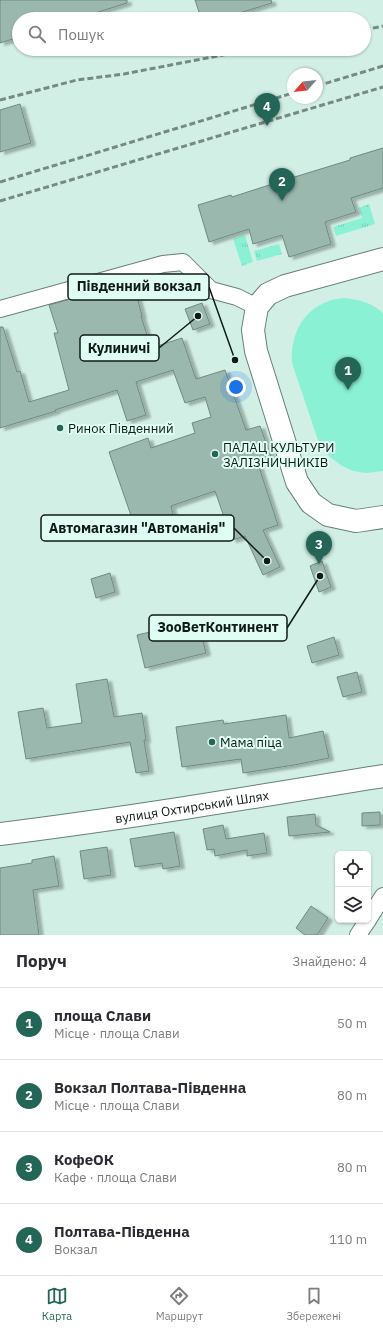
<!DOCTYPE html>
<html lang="uk">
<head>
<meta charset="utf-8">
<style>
  body { margin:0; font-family:"IBM Plex Sans",sans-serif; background:#f7f7f7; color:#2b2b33 }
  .controls { position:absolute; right:12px; bottom:12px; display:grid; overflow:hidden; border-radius:6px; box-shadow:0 1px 3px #0004 }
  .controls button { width:36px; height:36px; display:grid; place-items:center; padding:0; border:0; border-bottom:1px solid #e1e1e2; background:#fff; color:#2b2b33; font:20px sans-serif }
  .compass { position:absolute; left:287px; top:68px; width:36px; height:36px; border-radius:50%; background:#fff; box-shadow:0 1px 3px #0004; rotate:243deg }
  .you { position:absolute; left:236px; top:387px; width:14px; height:14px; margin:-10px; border:3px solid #fff; border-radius:50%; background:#1a73e8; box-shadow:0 0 0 6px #1a73e833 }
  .badge { display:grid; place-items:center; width:26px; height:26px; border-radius:50%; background:#236556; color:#fff; font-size:13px; font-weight:700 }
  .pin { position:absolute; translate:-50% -33px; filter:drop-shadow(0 1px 2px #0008) }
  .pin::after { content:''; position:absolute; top:21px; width:14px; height:12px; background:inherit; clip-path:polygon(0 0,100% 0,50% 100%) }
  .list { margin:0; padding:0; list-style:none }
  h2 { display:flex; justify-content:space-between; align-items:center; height:52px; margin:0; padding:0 16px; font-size:17px }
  h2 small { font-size:13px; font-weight:400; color:#7c7c81 }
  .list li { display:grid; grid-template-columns:26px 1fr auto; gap:12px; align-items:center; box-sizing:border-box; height:72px; padding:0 16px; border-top:1px solid #e1e1e2 }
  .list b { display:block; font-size:15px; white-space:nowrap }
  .list p { margin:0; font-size:13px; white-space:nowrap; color:#7c7c81 }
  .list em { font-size:13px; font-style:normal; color:#7c7c81 }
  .icon { flex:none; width:22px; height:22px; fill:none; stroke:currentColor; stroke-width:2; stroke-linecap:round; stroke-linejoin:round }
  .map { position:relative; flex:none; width:383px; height:935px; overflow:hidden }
  .search { position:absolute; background:#fff; box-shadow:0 1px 3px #0004; left:12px; right:12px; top:12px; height:44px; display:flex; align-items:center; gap:10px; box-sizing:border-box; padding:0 14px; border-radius:22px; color:#7c7c81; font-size:15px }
  .sheet { height:340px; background:#fff }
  nav { display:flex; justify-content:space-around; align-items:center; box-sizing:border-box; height:56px; border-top:1px solid #e1e1e2; background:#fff; font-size:11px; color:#7c7c81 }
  nav a { display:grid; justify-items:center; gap:2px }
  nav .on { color:#236556 }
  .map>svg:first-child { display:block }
  .grass { fill:url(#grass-tufts) }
  .park { fill:#8af1d5 }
  .building { fill:#9bb8af; stroke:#6f8a82; filter:url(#shadow) }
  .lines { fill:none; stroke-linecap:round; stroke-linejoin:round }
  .minor-casing { stroke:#668179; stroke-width:18 }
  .secondary-casing { stroke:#668179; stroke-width:24 }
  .primary-casing { stroke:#668179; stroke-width:24 }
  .minor { stroke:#fff; stroke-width:16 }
  .secondary { stroke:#fff; stroke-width:22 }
  .primary { stroke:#fff; stroke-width:22 }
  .rail { stroke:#768a84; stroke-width:3; stroke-dasharray:6 3; stroke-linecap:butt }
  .poi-dot { fill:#236556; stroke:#dffdf3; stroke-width:1.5 }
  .labels { text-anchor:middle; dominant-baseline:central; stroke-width:4; stroke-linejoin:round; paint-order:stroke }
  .poi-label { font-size:13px; fill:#101a17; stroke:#dffdf3; text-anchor:start }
  .street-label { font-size:13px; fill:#101a17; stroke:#dffdf3 }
  .leader { fill:none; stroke:#101a17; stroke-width:1.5 }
  .callout-dot { fill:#101a17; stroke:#dffdf3; stroke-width:1.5 }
  .callout { fill:#dffdf3; stroke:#101a17; stroke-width:1.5 }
  .callout-label { font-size:14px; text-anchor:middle; font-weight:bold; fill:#101a17 }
</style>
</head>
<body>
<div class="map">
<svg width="383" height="935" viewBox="0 0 383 935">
  <defs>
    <pattern id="grass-tufts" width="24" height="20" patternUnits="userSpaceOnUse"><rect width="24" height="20" fill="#8af1d5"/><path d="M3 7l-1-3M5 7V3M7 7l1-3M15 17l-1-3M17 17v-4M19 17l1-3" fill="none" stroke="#76ceb6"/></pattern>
    <filter id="shadow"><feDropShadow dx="4.5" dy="2.5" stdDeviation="1" flood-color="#0004"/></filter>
  </defs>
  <rect width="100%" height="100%" fill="#d2efe6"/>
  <g class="grass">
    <polygon points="369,204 375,224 336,236 333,227 362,218 359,208"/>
    <polygon points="245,235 253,262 242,266 233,239"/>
    <polygon points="279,244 282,254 257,261 254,251"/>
  </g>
  <path class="park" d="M 344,298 C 361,300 370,302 383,313 L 383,471 L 366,473 L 353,471 L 342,466 L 330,457 L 319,443 L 292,363 C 290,336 302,310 329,301 C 333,299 339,299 344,298 Z"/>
  <g class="building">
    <polygon points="0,0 127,0 127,3 76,19 19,19 19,37 0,43"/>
    <polygon points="195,0 271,0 272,3 220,19 208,19 206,13 200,15"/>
    <polygon points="20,104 31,143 0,152 0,110"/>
    <polygon points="383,148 383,188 351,198 356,212 325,222 331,244 289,257 282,235 253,244 249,229 209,242 198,205 231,195 232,197 288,179 350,160 350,158"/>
    <polygon points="133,282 142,316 141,316 151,348 182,338 196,379 225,370 246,430 260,426 272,459 258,464 278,525 263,530 280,567 263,575 245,536 232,540 215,491 171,506 173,514 135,527 109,452 148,438 151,448 195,433 192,423 211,417 205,397 185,403 173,370 136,382 146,415 127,421 117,390 55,410 56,411 0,428 0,327 3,327 17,372 20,371 29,402 69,390 54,333 58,333 49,305"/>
    <polygon points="202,303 210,324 193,330 185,309"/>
    <polygon points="322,561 331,587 319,592 310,566"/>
    <polygon points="110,573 115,592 96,598 91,579"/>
    <polygon points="198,621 206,653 145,668 137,635"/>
    <polygon points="334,637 339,655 312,663 307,646"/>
    <polygon points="357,672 362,692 343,697 337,677"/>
    <polygon points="107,679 114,717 142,713 146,740 144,740 149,771 136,773 130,742 26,759 18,712 43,708 47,728 82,723 76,684"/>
    <polygon points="286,715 289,738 323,731 329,758 294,765 243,773 241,759 182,767 176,727 223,720 224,724"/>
    <polygon points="380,812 380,825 362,826 362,813"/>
    <polygon points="315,814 316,825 330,832 289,836 287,817"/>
    <polygon points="223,825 226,839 264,833 267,853 247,856 247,850 215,856 214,849 207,850 203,829"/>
    <polygon points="174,832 180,866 163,869 162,863 135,867 130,839"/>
    <polygon points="107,847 111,875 84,879 80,851"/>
    <polygon points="54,856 59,886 33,890 39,935 0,935 0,868 32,863 32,860"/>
    <polygon points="311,906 328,918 317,935 305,935 296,928"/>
  </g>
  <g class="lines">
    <defs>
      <g id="minor">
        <polyline points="0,309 163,264 183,262 211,290 237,297 257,307"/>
        <polyline points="368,920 383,896"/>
        <polyline points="358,935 368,920"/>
      </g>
      <g id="secondary">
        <path id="s1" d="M 0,834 C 128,818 255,797 383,776"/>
      </g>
      <polyline id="primary" points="383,259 285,286 268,294 257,307 253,330 256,351 297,482 311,503 328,515 356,521 383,517"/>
    </defs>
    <use href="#minor" class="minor-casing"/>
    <use href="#secondary" class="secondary-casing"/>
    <use href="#primary" class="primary-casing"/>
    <use href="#minor" class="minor"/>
    <use href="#secondary" class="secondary"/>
    <use href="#primary" class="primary"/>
    <g class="rail">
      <polyline points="364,30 383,26"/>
      <polyline points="317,86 383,66"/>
      <polyline points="0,100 77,80 124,74 254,49"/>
      <polyline points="0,182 293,93"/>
      <polyline points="0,201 383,87"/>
    </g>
  </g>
  <g class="poi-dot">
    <circle cx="60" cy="428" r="4"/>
    <circle cx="215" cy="454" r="4"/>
    <circle cx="212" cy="742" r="4"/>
  </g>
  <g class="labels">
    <g class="poi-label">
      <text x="68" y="428">Ринок Південний</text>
      <text x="223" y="447">ПАЛАЦ КУЛЬТУРИ<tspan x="223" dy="15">ЗАЛIЗНИЧНИКIВ</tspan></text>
      <text x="220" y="742">Мама піца</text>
    </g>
    <g class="street-label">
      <text stroke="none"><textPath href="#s1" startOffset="194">вулиця Охтирський Шлях</textPath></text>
    </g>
  </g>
  <path class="leader" d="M235 360L209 287M198 316L159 348M267 561L234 528M320 576L287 628"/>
  <g class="callout-dot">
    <circle cx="235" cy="360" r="4"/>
    <circle cx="198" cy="316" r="4"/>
    <circle cx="267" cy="561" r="4"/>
    <circle cx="320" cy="576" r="4"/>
  </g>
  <g class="callout">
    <rect x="68" y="274" width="141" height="26" rx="4"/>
    <rect x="80" y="335" width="79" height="26" rx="4"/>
    <rect x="41" y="515" width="193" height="26" rx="4"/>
    <rect x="149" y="615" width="138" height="26" rx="4"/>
  </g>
  <g class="callout-label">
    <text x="139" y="291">Південний вокзал</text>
    <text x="119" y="353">Кулиничі</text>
    <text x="137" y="533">Автомагазин "Автоманія"</text>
    <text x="218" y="632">ЗооВетКонтинент</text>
  </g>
</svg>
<div class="controls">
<button><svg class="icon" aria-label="locate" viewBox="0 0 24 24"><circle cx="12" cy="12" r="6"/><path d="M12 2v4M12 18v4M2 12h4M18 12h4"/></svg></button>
<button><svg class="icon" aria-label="layers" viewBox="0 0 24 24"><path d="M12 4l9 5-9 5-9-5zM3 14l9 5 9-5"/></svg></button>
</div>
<svg class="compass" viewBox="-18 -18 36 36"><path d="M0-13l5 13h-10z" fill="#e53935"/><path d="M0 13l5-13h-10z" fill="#7c7c81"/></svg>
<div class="you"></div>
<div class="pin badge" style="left:348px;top:390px">1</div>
<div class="pin badge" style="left:282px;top:201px">2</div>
<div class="pin badge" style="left:319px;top:564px">3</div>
<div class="pin badge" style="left:267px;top:126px">4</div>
<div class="search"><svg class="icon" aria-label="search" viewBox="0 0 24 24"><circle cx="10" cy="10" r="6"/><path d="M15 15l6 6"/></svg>Пошук</div>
</div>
<section class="sheet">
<h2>Поруч<small>Знайдено: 4</small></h2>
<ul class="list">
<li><span class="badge">1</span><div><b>площа Слави</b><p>Місце · площа Слави</p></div><em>50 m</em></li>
<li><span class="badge">2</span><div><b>Вокзал Полтава-Південна</b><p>Місце · площа Слави</p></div><em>80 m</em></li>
<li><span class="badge">3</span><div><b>КофеОК</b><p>Кафе · площа Слави</p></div><em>80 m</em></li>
<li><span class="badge">4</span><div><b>Полтава-Південна</b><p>Вокзал</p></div><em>110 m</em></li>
</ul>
</section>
<nav>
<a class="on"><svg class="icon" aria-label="map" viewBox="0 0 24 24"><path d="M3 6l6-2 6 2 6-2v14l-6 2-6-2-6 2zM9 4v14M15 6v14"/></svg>Карта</a>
<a><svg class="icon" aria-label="directions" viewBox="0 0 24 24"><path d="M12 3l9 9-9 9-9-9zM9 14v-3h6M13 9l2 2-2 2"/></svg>Маршрут</a>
<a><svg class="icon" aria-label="saved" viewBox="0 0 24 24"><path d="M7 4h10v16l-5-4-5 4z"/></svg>Збережені</a>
</nav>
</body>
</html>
